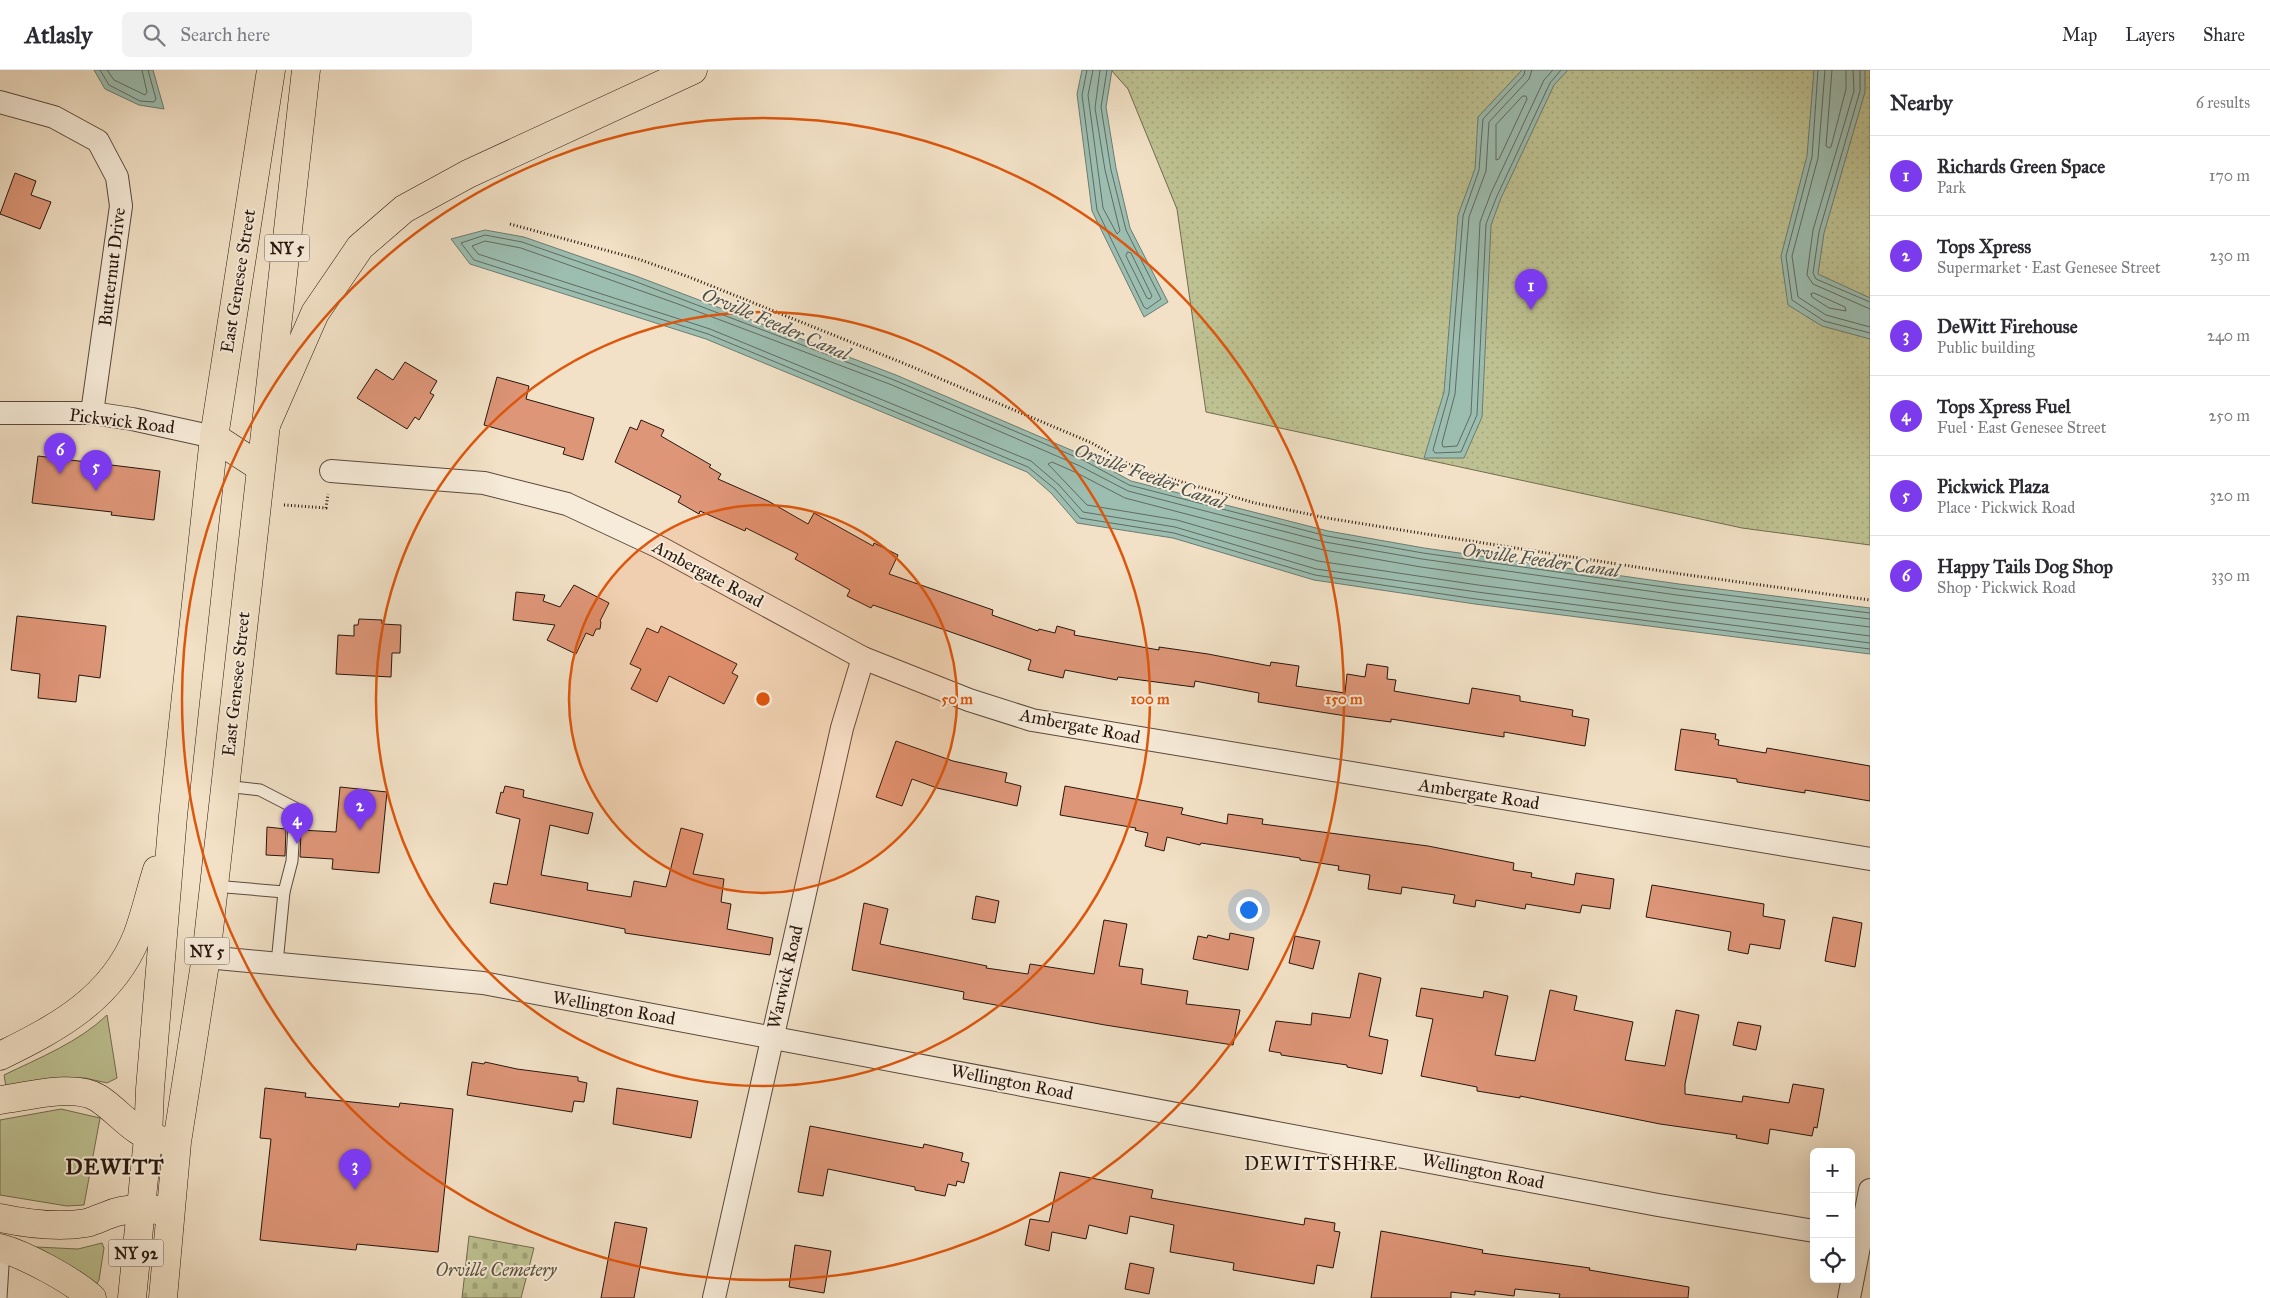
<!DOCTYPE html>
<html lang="en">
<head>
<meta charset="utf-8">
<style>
  body { margin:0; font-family:"IM FELL Great Primer",serif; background:#f2f2f3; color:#2b2b33 }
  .controls { position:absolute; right:15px; bottom:15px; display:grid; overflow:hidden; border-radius:8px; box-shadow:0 5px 20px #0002 }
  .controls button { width:45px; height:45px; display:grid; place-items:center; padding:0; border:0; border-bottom:1px solid #e1e1e2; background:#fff; color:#2b2b33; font:25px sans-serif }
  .you { position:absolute; left:1248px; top:839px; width:18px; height:18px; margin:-12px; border:4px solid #fff; border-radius:50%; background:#1a73e8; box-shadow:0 0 0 8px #1a73e833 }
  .badge { display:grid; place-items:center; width:32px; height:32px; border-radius:50%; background:#7c3aed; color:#fff; font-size:16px; font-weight:700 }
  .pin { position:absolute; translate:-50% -41px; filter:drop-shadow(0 1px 2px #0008) }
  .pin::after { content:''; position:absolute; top:26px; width:18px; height:15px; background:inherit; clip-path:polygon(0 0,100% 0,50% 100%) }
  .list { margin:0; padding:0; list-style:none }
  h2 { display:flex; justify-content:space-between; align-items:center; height:65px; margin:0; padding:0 20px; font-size:21px }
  h2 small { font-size:16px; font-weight:400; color:#7c7c81 }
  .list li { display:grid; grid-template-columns:32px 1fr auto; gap:15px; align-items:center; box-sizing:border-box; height:80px; padding:0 20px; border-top:1px solid #e1e1e2 }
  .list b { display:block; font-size:19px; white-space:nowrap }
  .list p { margin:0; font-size:16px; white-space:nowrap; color:#7c7c81 }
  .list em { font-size:16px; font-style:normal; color:#7c7c81 }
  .icon { flex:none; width:28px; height:28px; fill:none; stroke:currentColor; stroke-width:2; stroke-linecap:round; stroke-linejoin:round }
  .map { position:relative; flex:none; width:1870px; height:1228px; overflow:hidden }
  header { display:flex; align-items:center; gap:30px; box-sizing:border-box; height:70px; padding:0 25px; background:#fff; border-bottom:1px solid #e1e1e2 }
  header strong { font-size:24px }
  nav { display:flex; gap:28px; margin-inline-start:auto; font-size:18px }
  .search { width:350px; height:45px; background:#f2f2f3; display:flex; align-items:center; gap:12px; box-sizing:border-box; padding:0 18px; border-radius:8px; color:#7c7c81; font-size:19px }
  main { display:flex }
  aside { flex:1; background:#fff }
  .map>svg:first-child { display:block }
  .green { fill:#bec292; stroke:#726c50 }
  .cemetery { fill:url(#cemetery-stones); stroke:#726c50 }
  .park { fill:url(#park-dots); stroke:#726c50 }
  .water { fill:#9cbeb1; stroke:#6d7b70 }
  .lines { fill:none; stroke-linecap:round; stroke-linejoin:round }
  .shore { stroke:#626a60; stroke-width:1 }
  .building { fill:#de9678; stroke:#27160e }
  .lane-casing { stroke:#5a493c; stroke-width:13 }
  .street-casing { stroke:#5a493c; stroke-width:24 }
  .primary-casing { stroke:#27160e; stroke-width:29 }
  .highway-casing { stroke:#27160e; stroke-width:29 }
  .path { stroke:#27160e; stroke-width:3; stroke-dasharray:1 2.5; stroke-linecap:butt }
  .lane { stroke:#f7ecda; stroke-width:11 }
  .street { stroke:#f7ecda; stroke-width:22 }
  .primary { stroke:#f2e1c6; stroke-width:28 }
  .highway { stroke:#f2e1c6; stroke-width:28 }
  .ring { fill:none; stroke:#de560c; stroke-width:2.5 }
  .labels { text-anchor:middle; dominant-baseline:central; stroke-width:4; stroke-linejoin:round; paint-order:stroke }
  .shield { fill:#f7ecda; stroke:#65564b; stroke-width:1 }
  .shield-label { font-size:16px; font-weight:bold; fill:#27160e }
  .street-label { font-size:18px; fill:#27160e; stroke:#f7ecda }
  .park-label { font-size:18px; font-style:italic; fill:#5c523c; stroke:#f7ecda }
  .water-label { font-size:19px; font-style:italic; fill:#505147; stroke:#f7ecda }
  .neighbourhood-label { font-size:19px; letter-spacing:1px; fill:#27160e; stroke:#f7ecda }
  .district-label { font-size:22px; font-weight:bold; letter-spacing:1px; fill:#27160e; stroke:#f7ecda }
  .centre { fill:#de560c; stroke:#f7ecda; stroke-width:2.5 }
  .ring-label { font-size:15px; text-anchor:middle; font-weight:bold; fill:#de560c; stroke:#f7ecda; stroke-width:4; stroke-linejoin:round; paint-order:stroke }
</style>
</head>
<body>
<header>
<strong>Atlasly</strong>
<div class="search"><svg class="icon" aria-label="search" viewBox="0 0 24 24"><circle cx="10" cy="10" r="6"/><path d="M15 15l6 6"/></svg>Search here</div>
<nav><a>Map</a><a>Layers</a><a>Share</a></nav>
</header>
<main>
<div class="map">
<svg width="1870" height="1228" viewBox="0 0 1870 1228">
  <defs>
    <pattern id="cemetery-stones" width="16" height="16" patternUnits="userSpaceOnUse" patternTransform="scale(1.25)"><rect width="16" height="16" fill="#bec292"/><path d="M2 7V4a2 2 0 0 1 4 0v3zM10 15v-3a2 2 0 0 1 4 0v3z" fill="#a3a67d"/></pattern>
    <pattern id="park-dots" width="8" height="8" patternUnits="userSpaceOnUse" patternTransform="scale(1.25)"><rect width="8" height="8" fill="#bec292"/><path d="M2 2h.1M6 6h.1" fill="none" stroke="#a3a67d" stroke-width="1.8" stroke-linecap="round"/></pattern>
  </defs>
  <rect width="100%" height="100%" fill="#f2e1c6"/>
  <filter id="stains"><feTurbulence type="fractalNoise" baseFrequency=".004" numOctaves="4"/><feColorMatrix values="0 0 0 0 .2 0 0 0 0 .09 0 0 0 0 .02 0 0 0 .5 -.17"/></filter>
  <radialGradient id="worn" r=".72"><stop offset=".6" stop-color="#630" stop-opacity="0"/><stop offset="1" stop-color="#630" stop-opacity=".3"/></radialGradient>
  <g class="green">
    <path d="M 107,945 L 117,1008 L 107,1013 L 85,1008 L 56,1008 L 6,1017 L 4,1005 C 39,988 79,972 107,945 Z"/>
    <polygon points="61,1039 100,1048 84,1135 67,1136 0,1125 0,1050"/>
    <polygon points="102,1173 104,1178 99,1210 95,1217 35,1179 36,1177 78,1179"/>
  </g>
  <polygon class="cemetery" points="469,1166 534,1178 521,1228 462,1228"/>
  <polygon class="park" points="1111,0 1870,0 1870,475 1742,458 1206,342 1177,139 1128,19"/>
  <g class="water">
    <polygon points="94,0 153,0 164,39 139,35 105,19"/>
    <polygon points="1082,0 1112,0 1106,37 1116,98 1130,158 1168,232 1144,247 1092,141 1077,24"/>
    <polygon points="1522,0 1568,0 1554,15 1501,128 1491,155 1482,347 1464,388 1424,388 1444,322 1458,145 1475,99 1478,47"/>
    <polygon points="1814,0 1865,0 1865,22 1824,163 1818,204 1870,228 1870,269 1822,256 1788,235 1781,186 1807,86"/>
    <polygon points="485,160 524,167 636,206 896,305 1085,386 1131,411 1328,461 1424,478 1679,514 1870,538 1870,584 1475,534 1314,510 1173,468 1077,453 1051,423 1027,402 706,269 470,194 451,169"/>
  </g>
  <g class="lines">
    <g class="shore">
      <polyline points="100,0 109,15 140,31 154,32 156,29 148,0"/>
      <polyline points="107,0 114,10 145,25 147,22 142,0"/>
      <polyline points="1087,0 1082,25 1097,140 1144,237 1147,239 1161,229 1126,160 1111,100 1101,37 1107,0"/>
      <polyline points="1093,0 1088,25 1103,138 1117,164 1120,161 1105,100 1095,38 1100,0"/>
      <polyline points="1525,0 1524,5 1483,49 1479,100 1463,146 1449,323 1433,380 1435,383 1461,382 1477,345 1486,154 1497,126 1550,13 1561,0"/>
      <polyline points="1532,0 1529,9 1489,52 1486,101 1469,147 1455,324 1442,373 1443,377 1457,376 1471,344 1480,152 1491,123 1544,10 1553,0"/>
      <polyline points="1818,0 1812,87 1786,186 1792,230 1824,251 1870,263"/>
      <polyline points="1825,0 1818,88 1792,186 1798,227 1826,245 1870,257"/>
      <polyline points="1832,0 1826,76 1829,78 1831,77 1846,19 1846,0"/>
      <polyline points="1853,0 1854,21 1813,160 1807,205 1813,214 1870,239"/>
      <polyline points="1860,0 1860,21 1819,162 1813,203 1816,209 1870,232"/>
      <polygon points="1523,26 1526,26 1527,29 1499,89 1496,90 1496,55"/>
      <polygon points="1128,182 1131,183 1152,226 1150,229 1147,228 1126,186"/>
      <polygon points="1814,223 1845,237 1846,241 1829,238 1812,227 1811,224"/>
      <polyline points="1870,543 1678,519 1423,483 1327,466 1129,415 1083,390 894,310 634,211 522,172 485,165 461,173 474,190 708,264 1028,397 1055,419 1080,448 1174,463 1315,505 1476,529 1870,579"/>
      <polyline points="1870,549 1677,525 1422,489 1325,472 1128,421 1080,396 892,315 678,234 521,178 485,171 472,176 478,184 710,259 1031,391 1059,415 1083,442 1175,457 1316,499 1477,522 1870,573"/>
      <polyline points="1870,557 1676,533 1421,497 1324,480 1125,428 1077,403 1052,392 1048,394 1087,435 1177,450 1318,491 1478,515 1870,566"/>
    </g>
  </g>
  <g class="building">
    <polygon points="15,103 36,111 31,125 51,132 40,159 0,144"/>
    <polygon points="405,292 437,311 430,323 434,325 419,350 415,347 407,359 357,328 376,299 393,310"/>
    <polygon points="497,307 529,316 526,329 594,348 583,390 563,384 565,378 484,355"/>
    <polygon points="641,350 664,360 661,366 711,395 709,397 721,404 718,409 768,431 808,454 814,443 873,476 874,473 898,485 889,504 993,540 992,545 1038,561 1039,559 1055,563 1057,556 1075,561 1074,565 1159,580 1159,577 1208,584 1270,596 1271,592 1299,596 1296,616 1345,623 1347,604 1365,607 1367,594 1388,597 1387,609 1396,610 1394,621 1469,634 1472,618 1520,626 1520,631 1573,640 1572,646 1589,649 1585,676 1504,662 1504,667 1391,649 1391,652 1346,646 1258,632 1259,623 1195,611 1194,617 1118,607 1117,610 1065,600 1063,608 1028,600 1031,590 873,535 871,538 847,526 850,520 795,489 798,484 746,458 745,461 700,441 699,444 678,432 681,426 615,392 630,357 637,360"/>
    <polygon points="38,386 160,401 154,450 111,445 112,442 32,433"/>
    <polygon points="574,515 609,533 600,551 601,552 600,559 596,559 593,566 586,563 576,584 547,570 555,555 513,550 516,522 545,525 543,531 560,537"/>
    <polygon points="17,546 106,556 100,608 79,605 76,632 38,628 40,604 11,600"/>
    <polygon points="359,549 382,550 382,554 401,555 400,583 392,583 391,607 336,604 338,565 354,566 354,555 358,555"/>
    <polygon points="661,556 737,594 732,603 738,606 724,634 669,606 657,632 631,619 641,599 630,594 647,558 658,563"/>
    <polygon points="1681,659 1716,664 1715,669 1719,670 1718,675 1766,683 1767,678 1870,696 1870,731 1805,720 1805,723 1737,712 1737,709 1675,700"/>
    <polygon points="896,671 953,691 1007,703 1005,712 1021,716 1017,736 937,718 912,709 902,736 876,727"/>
    <polygon points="505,716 524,720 523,727 593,743 588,764 550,755 541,805 588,813 587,820 631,827 634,811 666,817 681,758 703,764 693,804 724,809 721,832 731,834 727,859 773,868 770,885 625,863 625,859 490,833 494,813 507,815 520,749 496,743 501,722 503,723"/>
    <polygon points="1065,716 1183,738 1181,744 1227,754 1228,744 1263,749 1262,754 1428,776 1514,793 1513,800 1532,803 1531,807 1574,815 1576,803 1614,809 1610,839 1582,835 1580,843 1526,834 1525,839 1476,830 1475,837 1453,833 1455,825 1402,817 1401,824 1368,819 1370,805 1338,800 1339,796 1300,790 1300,788 1201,773 1200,775 1167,767 1164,781 1145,776 1148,763 1135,760 1136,758 1060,745"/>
    <polygon points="340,717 387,722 379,803 332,799 333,789 300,787 301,760 336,762"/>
    <polygon points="267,757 286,759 285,786 266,785"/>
    <polygon points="1652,815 1764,834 1763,846 1785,850 1780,879 1750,874 1748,884 1728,880 1731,862 1646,847"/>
    <polygon points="976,826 999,831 995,853 972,849"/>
    <polygon points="864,833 888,839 880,874 987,896 986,898 1028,904 1030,894 1094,904 1104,850 1127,854 1119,896 1143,899 1141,914 1188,921 1186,934 1240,940 1233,975 1105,955 963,929 964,922 852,900"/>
    <polygon points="1833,847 1862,853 1855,897 1825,891"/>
    <polygon points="1230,863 1254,868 1248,900 1193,889 1198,866 1207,868 1208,865 1229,870"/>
    <polygon points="1295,866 1320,871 1313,899 1289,893"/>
    <polygon points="1359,903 1381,908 1369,966 1388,970 1382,1004 1347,997 1347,995 1281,985 1281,983 1269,981 1276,951 1311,955 1312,943 1350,948"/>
    <polygon points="1421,918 1483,928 1484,921 1508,926 1495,985 1535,991 1550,920 1577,926 1574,940 1633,952 1625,990 1665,996 1676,940 1699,945 1685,1014 1685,1024 1742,1032 1743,1026 1789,1033 1793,1014 1824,1019 1817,1058 1814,1057 1812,1066 1770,1059 1768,1074 1736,1068 1737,1065 1660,1054 1520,1026 1520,1028 1477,1021 1477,1017 1421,1006 1433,949 1416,946"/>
    <polygon points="1738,952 1761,956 1756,980 1733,975"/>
    <polygon points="472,992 484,994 485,992 517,999 578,1007 578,1011 587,1013 584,1032 574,1031 572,1042 467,1025"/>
    <polygon points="265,1018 306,1023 305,1027 399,1037 400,1033 453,1039 438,1182 357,1174 356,1180 260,1170 271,1069 260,1068"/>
    <polygon points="617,1018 698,1031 691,1068 613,1054"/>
    <polygon points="810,1056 923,1078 924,1074 963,1083 961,1091 969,1093 964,1113 957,1111 956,1116 948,1114 945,1126 915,1120 915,1117 828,1099 823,1126 798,1122"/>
    <polygon points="1060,1102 1153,1120 1151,1128 1304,1155 1305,1148 1335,1153 1334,1161 1340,1162 1333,1198 1317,1195 1314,1214 1233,1200 1234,1193 1170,1182 1174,1155 1130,1146 1127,1164 1089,1155 1086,1169 1052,1162 1049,1181 1025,1175 1030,1149 1049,1152"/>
    <polygon points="615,1152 647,1158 634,1228 601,1228"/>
    <polygon points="1381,1161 1483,1180 1482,1183 1590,1198 1589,1200 1689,1217 1688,1228 1559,1228 1560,1224 1515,1219 1514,1226 1475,1221 1475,1225 1451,1222 1451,1228 1371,1228"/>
    <polygon points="795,1175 831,1181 824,1223 789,1217"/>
    <polygon points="1130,1193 1154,1198 1149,1224 1125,1219"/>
  </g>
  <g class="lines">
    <defs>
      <g id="lane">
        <polyline points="225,716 260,720 295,738 292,791 284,822 277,893"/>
        <polyline points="214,816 284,822"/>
        <polyline points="1,1228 4,1179"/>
      </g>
      <g id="street">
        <polyline points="0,32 54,47 98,71 117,107 121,136 92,343"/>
        <polyline points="0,343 92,343 132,349 214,367"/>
        <polyline points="331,401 484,413 567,434 659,477 863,588 969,630 1032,650 1870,789"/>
        <polyline points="206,887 483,913 1658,1135 1814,1161"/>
        <polyline points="714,1228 842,658 863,588"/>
        <polyline points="1849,1228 1870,1120"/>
      </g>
      <g id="primary">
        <polyline points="214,367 260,397"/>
        <path d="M 0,986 C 57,958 112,929 137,866 C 145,845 150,822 157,800"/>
        <path d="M 0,1030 C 26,1027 75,1013 98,1028 C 120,1042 134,1065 161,1070"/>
        <path d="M 0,1148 C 28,1154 57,1158 86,1153 C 94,1151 100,1148 108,1145 C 124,1138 141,1138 158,1140"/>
        <path d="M 0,1178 C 26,1185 72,1210 92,1228"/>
        <polyline points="132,1228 148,1068 150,1019 173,746 214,367 271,0"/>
        <polyline points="163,1228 177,1072 206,887 306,0"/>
      </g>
      <polyline id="highway" points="266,355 315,243 360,177 404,139 468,104 693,0"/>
    </defs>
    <use href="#lane" class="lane-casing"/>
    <use href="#street" class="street-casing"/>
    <use href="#primary" class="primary-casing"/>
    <use href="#highway" class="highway-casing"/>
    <g class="path">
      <polyline points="510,154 638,189 689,207 903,293 1092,373 1137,399 1255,433 1327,448 1426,464 1681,504 1870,530"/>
      <polyline points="284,435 326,438 328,424"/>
    </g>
    <use href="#lane" class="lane"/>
    <use href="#street" class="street"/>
    <use href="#primary" class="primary"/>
    <use href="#highway" class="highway"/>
  </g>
  <circle cx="763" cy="629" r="194" fill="#de560c" fill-opacity=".12"/>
  <g class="ring">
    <circle cx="763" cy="629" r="194"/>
    <circle cx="763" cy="629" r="387"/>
    <circle cx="763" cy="629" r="581"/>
  </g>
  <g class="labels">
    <g class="shield">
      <rect x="264.5" y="164.5" width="45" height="27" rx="4"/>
      <rect x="184.5" y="867.5" width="45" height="27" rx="4"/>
      <rect x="108.5" y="1169.5" width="55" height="27" rx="4"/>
    </g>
    <g class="shield-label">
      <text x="287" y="178">NY 5</text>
      <text x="207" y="881">NY 5</text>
      <text x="136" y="1183">NY 92</text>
    </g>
    <g class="street-label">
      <text transform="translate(112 197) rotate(-83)">Butternut Drive</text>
      <text transform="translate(238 211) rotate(-81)">East Genesee Street</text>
      <text transform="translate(122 351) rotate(7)">Pickwick Road</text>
      <text transform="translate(708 504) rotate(28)">Ambergate Road</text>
      <text transform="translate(236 614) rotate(-84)">East Genesee Street</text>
      <text transform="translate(1080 656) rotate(11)">Ambergate Road</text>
      <text transform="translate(1479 724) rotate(9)">Ambergate Road</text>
      <text transform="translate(785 907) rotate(-77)">Warwick Road</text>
      <text transform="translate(614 938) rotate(10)">Wellington Road</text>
      <text transform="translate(1012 1012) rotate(11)">Wellington Road</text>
      <text transform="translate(1483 1101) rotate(11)">Wellington Road</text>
    </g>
    <g class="park-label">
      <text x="496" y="1200">Orville Cemetery</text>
    </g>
    <g class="water-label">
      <text transform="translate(776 254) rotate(23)">Orville Feeder Canal</text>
      <text transform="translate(1150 406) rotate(20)">Orville Feeder Canal</text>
      <text transform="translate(1541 490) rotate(8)">Orville Feeder Canal</text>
    </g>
    <g class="neighbourhood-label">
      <text x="1321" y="1093">DEWITTSHIRE</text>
    </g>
    <g class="district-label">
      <text x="115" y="1096">DEWITT</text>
    </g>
  </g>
  <circle cx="763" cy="629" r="8" class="centre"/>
  <g class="ring-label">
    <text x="957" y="634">50 m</text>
    <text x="1150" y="634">100 m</text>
    <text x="1344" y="634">150 m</text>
  </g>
  <rect width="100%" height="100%" filter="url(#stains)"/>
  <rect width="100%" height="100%" fill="url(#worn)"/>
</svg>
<div class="controls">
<button>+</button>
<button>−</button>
<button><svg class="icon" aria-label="locate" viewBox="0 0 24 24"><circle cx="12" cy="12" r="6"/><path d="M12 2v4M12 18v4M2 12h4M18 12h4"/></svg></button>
</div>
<div class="you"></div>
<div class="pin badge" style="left:1531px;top:240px">1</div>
<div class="pin badge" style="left:360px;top:760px">2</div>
<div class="pin badge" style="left:355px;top:1120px">3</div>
<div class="pin badge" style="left:297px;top:774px">4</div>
<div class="pin badge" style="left:96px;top:421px">5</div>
<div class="pin badge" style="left:60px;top:404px">6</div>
</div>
<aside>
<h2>Nearby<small>6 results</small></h2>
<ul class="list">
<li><span class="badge">1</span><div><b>Richards Green Space</b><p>Park</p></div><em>170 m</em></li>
<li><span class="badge">2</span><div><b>Tops Xpress</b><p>Supermarket · East Genesee Street</p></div><em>230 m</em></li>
<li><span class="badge">3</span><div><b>DeWitt Firehouse</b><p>Public building</p></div><em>240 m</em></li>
<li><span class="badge">4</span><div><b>Tops Xpress Fuel</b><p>Fuel · East Genesee Street</p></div><em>250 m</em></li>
<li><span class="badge">5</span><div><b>Pickwick Plaza</b><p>Place · Pickwick Road</p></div><em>320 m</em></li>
<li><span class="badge">6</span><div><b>Happy Tails Dog Shop</b><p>Shop · Pickwick Road</p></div><em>330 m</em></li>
</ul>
</aside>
</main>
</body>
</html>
